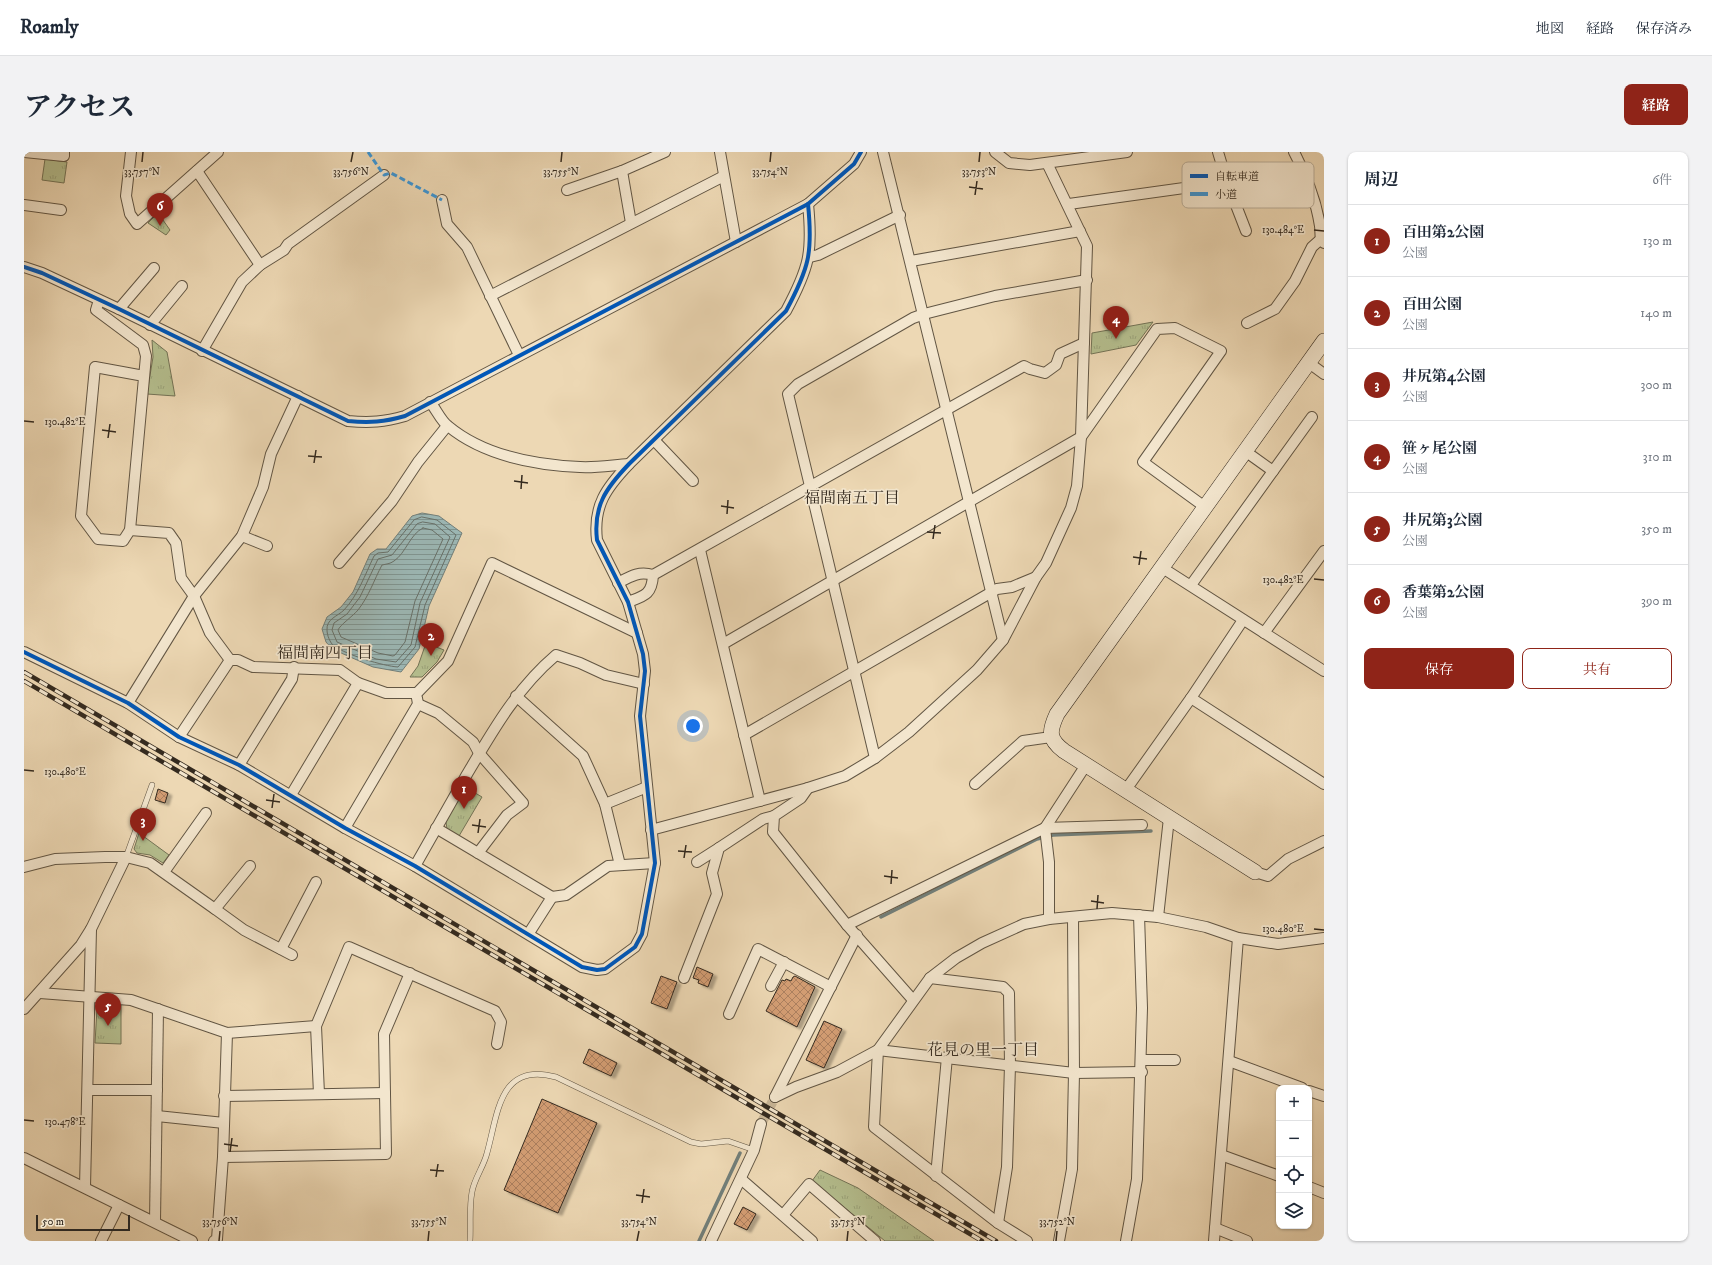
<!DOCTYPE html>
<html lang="ja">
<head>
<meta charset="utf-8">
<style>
  body { margin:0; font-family:"IM FELL DW Pica","Noto Serif JP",serif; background:#f2f2f3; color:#1f2937 }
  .controls { position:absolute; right:12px; bottom:12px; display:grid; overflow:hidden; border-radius:8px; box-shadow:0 1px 3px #0004 }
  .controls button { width:36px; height:36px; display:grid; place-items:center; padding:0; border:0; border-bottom:1px solid #e0e1e3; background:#fff; color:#1f2937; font:20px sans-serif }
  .scale { position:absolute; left:12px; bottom:10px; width:94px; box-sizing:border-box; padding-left:4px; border:2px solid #342a1f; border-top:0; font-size:11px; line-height:14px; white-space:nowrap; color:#342a1f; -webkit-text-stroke:3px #f3e6ce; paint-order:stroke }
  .you { position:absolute; left:669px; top:574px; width:14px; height:14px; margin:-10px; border:3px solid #fff; border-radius:50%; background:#1a73e8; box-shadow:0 0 0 6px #1a73e833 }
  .badge { display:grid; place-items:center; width:26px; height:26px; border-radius:50%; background:#8f2418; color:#fff; font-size:13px; font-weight:700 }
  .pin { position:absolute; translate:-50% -33px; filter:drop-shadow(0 1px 2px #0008) }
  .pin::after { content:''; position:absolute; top:21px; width:14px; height:12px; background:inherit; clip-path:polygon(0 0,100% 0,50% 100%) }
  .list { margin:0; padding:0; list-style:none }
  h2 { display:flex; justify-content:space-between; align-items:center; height:52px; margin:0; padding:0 16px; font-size:17px }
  h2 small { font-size:13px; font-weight:400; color:#747a83 }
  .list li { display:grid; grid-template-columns:26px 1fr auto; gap:12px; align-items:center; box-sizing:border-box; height:72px; padding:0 16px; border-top:1px solid #e0e1e3 }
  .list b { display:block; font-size:15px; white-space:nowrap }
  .list p { margin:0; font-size:13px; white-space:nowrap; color:#747a83 }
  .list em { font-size:13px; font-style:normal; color:#747a83 }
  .actions { display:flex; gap:8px; padding:12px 16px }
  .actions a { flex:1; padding:9px 0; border:1px solid #8f2418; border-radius:8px; text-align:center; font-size:14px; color:#8f2418 }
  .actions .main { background:#8f2418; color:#fff }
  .icon { flex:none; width:22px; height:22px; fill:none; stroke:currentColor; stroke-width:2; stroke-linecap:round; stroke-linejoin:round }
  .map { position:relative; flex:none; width:1300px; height:1089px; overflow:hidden; border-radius:8px }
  header { display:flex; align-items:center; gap:24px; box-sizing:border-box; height:56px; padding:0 20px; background:#fff; border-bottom:1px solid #e0e1e3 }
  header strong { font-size:19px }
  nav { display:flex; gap:22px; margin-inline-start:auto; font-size:14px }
  .intro { display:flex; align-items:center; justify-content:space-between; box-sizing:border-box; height:96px; padding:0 24px }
  h1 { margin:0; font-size:28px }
  .button { padding:10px 18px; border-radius:8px; background:#8f2418; color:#fff; font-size:14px; font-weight:700 }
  main { display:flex; gap:24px; padding:0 24px }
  aside { flex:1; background:#fff; border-radius:8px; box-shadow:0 1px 3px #0004 }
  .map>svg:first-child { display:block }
  .grass { fill:url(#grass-tufts); stroke:#747457 }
  .water { fill:url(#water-rules); stroke:#727f7a }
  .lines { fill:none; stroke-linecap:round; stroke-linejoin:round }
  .shore { stroke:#68716a; stroke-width:1 }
  .stream { stroke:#727f7a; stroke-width:3.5 }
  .building { fill:url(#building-cross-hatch); stroke:#342a1f; filter:url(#shadow) }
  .street-tunnel { stroke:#c8b596; stroke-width:10; stroke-dasharray:10 5; stroke-linecap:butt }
  .lane-casing { stroke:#625644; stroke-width:6 }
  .street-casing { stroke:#625644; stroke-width:12 }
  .secondary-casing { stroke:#342a1f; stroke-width:16 }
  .lane { stroke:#f3e6ce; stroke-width:5 }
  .street { stroke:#f3e6ce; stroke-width:10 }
  .secondary { stroke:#f3e6ce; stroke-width:15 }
  .rail-casing { stroke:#342a1f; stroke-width:4.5 }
  .rail { stroke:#f3e6ce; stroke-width:3; stroke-dasharray:9; stroke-linecap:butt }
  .quiet { stroke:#3d96d5; stroke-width:3; stroke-dasharray:6 3; stroke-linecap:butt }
  .cycleway-casing { stroke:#f3e6ce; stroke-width:6 }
  .cycleway { stroke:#0057b8; stroke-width:4 }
  .ticks { fill:none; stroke:#342a1f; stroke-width:1.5 }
  .labels { text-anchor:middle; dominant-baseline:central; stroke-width:3.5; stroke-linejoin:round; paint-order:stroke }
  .neighbourhood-label { font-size:16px; fill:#342a1f; stroke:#f3e6ce }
  .key { fill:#f3e6ce; stroke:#baae9a; stroke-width:1 }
  .key-label { font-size:11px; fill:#342a1f }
  .ticks-label { font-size:10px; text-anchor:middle; fill:#342a1f; stroke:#f3e6ce; stroke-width:3.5; stroke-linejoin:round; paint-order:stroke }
</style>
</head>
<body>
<header>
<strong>Roamly</strong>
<nav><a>地図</a><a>経路</a><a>保存済み</a></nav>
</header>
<div class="intro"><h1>アクセス</h1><a class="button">経路</a></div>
<main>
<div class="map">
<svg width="1300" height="1089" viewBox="0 0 1300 1089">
  <defs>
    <pattern id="grass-tufts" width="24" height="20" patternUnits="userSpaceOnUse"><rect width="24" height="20" fill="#b5bf8f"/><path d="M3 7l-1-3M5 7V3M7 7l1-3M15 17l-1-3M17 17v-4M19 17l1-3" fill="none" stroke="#9ca47b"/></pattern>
    <pattern id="water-rules" width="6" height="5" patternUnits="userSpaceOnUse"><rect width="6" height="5" fill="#9cb8b6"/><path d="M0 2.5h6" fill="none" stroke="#809693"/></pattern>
    <pattern id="building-cross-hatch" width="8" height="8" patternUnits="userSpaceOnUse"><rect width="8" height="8" fill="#d39d73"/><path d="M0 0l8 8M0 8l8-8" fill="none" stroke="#ac805e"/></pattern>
    <filter id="shadow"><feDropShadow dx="4" dy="2.5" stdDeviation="1" flood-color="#0004"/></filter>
  </defs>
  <rect width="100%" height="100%" fill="#edd8b4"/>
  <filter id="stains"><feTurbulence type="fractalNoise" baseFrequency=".005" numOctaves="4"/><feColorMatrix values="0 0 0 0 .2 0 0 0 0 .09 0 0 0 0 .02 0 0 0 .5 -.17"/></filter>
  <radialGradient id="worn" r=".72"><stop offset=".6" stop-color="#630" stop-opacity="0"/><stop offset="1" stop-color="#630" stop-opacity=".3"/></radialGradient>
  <g class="grass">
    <polygon points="21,7 43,10 40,31 18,28"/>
    <polygon points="134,61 146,78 142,83 124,71"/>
    <polygon points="1129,170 1112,193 1067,202 1068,181"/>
    <polygon points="128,188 143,200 151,244 123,242 129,205"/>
    <polygon points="402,491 420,498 413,510 398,525 386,525 394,514"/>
    <polygon points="441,635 458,645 435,684 423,677 422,670"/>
    <polygon points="115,681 145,703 139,711 126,703 113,701 110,697"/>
    <polygon points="77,851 97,852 97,892 71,891 73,857"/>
    <polygon points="796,1018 834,1036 910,1089 861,1089 788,1029"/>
  </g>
  <polygon class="water" points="398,361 415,364 438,381 405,454 395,497 377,520 349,515 308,497 302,490 298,477 303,465 317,455 329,440 346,402 353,397 362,397 388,364"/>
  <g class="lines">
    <g class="shore">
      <path d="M 398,365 L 413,368 L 432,383 L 401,453 L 391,495 L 374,515 C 359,514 323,503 310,494 C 306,491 303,483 303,478 C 302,467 314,464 320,458 C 334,443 341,423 350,404 L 354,401 L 364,400 L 390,368 Z"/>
      <polygon points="399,370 411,372 426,385 396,451 387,493 372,510 352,507 313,490 308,478 310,471 323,462 336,445 354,407 368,403 393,372"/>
      <path d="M 399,376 L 408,378 L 419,387 L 391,449 L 381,490 L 371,503 L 369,504 L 354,501 L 317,485 L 314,478 C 316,473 329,464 334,458 C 345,444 350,428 358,413 C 362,412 366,412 370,409 C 382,401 386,382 399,376 Z"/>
    </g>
    <g class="stream">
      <polyline points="857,765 1013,687 1029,683 1127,679"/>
      <polyline points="675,1089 716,1001"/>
    </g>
  </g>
  <g class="building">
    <polygon points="134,637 144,641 141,651 131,648"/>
    <polygon points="673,815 689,822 684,835 674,831 675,828 669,826"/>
    <polygon points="637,824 653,830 643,857 627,851"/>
    <polygon points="771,824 791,835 773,875 742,859 758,828 761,829 762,827 767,829 769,825"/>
    <polygon points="800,869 818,877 800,916 782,908"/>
    <polygon points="565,897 593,911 587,924 559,911"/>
    <polygon points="518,947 573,971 534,1061 480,1038"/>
    <polygon points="719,1055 732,1062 723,1078 710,1072"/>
  </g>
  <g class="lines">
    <polyline class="street-tunnel" points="737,972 751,945"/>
    <defs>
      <g id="lane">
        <polyline points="102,705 128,633"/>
        <path d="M 446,1089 C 447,1073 445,1056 448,1040 C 450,1027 460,1014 463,1001 C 474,962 475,909 532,925 L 667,990 L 677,992 L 704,989 L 730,998"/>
      </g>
      <g id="street">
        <polyline points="0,0 40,4 40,0"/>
        <polyline points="107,0 102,44 106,62 113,72 194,0"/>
        <polyline points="696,0 712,90"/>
        <polyline points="859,0 979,488"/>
        <polyline points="971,0 985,11 1006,13 1103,0"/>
        <path d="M 1270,0 C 1282,23 1292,48 1296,74 C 1297,81 1295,86 1300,91"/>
        <polyline points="173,19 236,113"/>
        <polyline points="1203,30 1222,79"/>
        <polyline points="543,38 598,19"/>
        <polyline points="418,48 423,72 443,95 495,203"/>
        <polyline points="1045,52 1203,30 1194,0"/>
        <polyline points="0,53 37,58"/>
        <polyline points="607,71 598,19 641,0"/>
        <polyline points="786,105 794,103 876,63"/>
        <polyline points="887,109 1056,79"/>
        <path d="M 0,115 L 18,121 L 95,157 L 324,269 C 346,271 360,270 381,264 L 784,52 L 830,12 L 837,0"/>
        <polyline points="466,144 700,24"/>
        <polyline points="75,148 72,158 119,193 122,204 106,378 99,389 74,387 57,364 71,215 120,224"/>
        <polyline points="95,157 130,116"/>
        <polyline points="1223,171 1251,157 1271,129 1288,95 1297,87"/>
        <polyline points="126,173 158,134"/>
        <polyline points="178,199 218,130 236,113 260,98 264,92 360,23"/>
        <polyline points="1285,211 1300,222"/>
        <path d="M 406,250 C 412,257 417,269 424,274 C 460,304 511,313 556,315 C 572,316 589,313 605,312"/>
        <polyline points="630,288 669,329"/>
        <polyline points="1221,299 1249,319"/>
        <polyline points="106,378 145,381 152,391 157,426 170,444 186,481 206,508"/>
        <polyline points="218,384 243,394"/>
        <polyline points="676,398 736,649"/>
        <polyline points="315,411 368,349 394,310 423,274"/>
        <polyline points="1137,415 1300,519"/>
        <path d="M 594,431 C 607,424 615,419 629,423 L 1000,214 L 1006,217 L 1021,221 L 1032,213 L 1036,202 L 1060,191"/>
        <polyline points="1167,433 1288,265"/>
        <path d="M 604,450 C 620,444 628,443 629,423"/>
        <polyline points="1240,481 1300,399"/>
        <polyline points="699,492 1057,285 1133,177 1151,176 1197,199 1119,310 1181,355"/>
        <path d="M 0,500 L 104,551 L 155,585 L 215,613 L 321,676 L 391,714 L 558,815 L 573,818 L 581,817 L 611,795 L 618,782 L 631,711 L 616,564 L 621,519 L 619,502 L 604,450 L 573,388 C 569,354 582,336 605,312 L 762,159 C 785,116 789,101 784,52"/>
        <polyline points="206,508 214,508 229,515 316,518 334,531 362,541 393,541 424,509 468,411 613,481"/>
        <polyline points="492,544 559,604 581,652"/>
        <polyline points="1167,546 1300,632"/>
        <polyline points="104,551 170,444 218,384 239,335 247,302 274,244"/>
        <polyline points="394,552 414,561 449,590 455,601 499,651 483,663 454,701"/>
        <polyline points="720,583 973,437 988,435 1012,425"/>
        <polyline points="155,585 206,508"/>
        <polyline points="851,606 764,242 774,232 889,166 900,162 971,144 1063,128"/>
        <polyline points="215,613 268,527 270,515"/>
        <polyline points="951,632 999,589 1027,585"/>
        <polyline points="784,636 777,646 750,664 749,680 823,773 889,848"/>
        <polyline points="1101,639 1167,546 1219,468"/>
        <polyline points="267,643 334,531"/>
        <polyline points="321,676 394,552 393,546"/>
        <polyline points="412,676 528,745 505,781"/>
        <polyline points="627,678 784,636 821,624 851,606 885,580 953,518 979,488 1012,425 1022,411 1047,356 1053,334 1057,285 1063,94 1023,11"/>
        <polyline points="673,710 695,696"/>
        <polyline points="596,713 581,652 623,635"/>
        <path d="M 391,714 C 408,684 425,654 442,624 C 468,580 492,537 532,503 L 556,511 L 582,523 L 620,532"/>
        <polyline points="0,715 31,707 81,705 102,705 126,711 191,757 226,714"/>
        <polyline points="140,720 182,661"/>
        <polyline points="1231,720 1244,724 1264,707 1300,689"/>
        <polyline points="528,745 542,743 584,714 631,711"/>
        <polyline points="191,757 220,778 268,803"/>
        <polyline points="1134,765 1145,666"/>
        <polyline points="1025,767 1025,710 1021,676 1062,613"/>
        <polyline points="823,773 1021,676 1118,673"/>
        <polyline points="257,797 292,730"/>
        <polyline points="660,826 693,742 688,721 695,696 739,667 750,664"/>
        <polyline points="906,826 979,835 985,841 986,913 983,1015 974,1071"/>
        <polyline points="747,834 760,810"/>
        <polyline points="16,841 107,848 203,881 199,1005 193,1087 190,1089"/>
        <polyline points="0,857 57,793 67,777 102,705"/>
        <polyline points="705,862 734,797 807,835"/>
        <polyline points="203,881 292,874"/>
        <polyline points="854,898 850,975 974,1071 1003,1089"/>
        <polyline points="854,898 1050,921 1118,920"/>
        <polyline points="1117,908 1151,908"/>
        <polyline points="1205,909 1278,936"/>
        <polyline points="64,938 133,938"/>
        <polyline points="1285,939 1300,944"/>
        <polyline points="295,942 292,874 325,795 471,859 477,870 473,892"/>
        <polyline points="200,944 361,941"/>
        <polyline points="751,945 772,935 813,920 854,898 906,826 932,806 958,791 1000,772 1025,767 1088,761 1134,765 1182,775 1214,786 1254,792 1300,786"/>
        <polyline points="751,945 833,783"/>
        <polyline points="133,964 200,971"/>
        <polyline points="1197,1003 1255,1024"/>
        <polyline points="199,1005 362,1002 360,882 386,821"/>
        <polyline points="0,1006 168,1089"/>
        <polyline points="912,1024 923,905"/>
        <polyline points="717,1027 788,1089"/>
        <polyline points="61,1035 67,777"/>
        <polyline points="1285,1035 1300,1041"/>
        <polyline points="759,1063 785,1032 851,1089"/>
        <polyline points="131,1070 134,857"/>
        <polyline points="1191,1076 1223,1089"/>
        <polyline points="77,1089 95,1053"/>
        <polyline points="687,1089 730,998 737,972"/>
        <polyline points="1035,1089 1048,1017 1050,921 1049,766"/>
        <polyline points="1102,1089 1113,1027 1118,856 1115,763"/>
        <polyline points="1190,1089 1214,786"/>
      </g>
      <path id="secondary" d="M 1231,720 L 1040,599 C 1024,587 1025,579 1033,562 L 1300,189"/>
    </defs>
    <use href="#lane" class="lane-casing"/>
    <use href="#street" class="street-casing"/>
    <use href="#secondary" class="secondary-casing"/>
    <use href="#lane" class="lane"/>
    <use href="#street" class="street"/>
    <use href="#secondary" class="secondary"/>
    <defs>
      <g id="rail">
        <polyline points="0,520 972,1089"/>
        <polyline points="0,529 958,1089"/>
      </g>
    </defs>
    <use href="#rail" class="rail-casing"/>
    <use href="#rail" class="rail"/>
    <polyline class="quiet" points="344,0 360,23 367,21 418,48"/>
    <defs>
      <g id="cycleway">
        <path d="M 0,115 L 18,121 L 95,157 L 324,269 C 346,271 360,270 381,264 L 784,52 L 830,12 L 837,0"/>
        <path d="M 0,500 L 104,551 L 155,585 L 215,613 L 321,676 L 391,714 L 558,815 L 573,818 L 581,817 L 611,795 L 618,782 L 631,711 L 616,564 L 621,519 L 619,502 L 604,450 L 573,388 C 569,354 582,336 605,312 L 762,159 C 785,116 789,101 784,52"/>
      </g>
    </defs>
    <use href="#cycleway" class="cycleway-casing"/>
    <use href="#cycleway" class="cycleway"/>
  </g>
  <path class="ticks" d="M 118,10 L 119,0M 327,10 L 329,0M 537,10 L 538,0M 746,10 L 747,0M 955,10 L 956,0M 945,35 L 959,37M 951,43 L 953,29M 1290,78 L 1300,79M 0,269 L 10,270M 78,278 L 92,280M 84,286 L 86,272M 284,304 L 298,305M 290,311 L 292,298M 490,329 L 504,331M 497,337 L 498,323M 697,354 L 710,356M 703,362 L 704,348M 903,380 L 917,381M 909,387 L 911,373M 1109,405 L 1123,407M 1115,413 L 1117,399M 1290,427 L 1300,428M 0,618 L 10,619M 242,648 L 256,650M 248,656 L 250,642M 448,673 L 462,675M 454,681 L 456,667M 654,699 L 668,700M 660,706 L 662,693M 860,724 L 874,726M 867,732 L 868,718M 1067,749 L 1080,751M 1073,757 L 1074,743M 1290,777 L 1300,778M 0,968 L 10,969M 200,992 L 214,994M 206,1000 L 208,986M 406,1018 L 420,1019M 412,1025 L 414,1012M 612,1043 L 626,1045M 618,1051 L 620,1037M 195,1089 L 196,1079M 404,1089 L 405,1079M 613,1089 L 615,1079M 823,1089 L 824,1079M 1032,1089 L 1033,1079"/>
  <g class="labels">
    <g class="neighbourhood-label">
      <text x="828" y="346">福間南五丁目</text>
      <text x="301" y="501">福間南四丁目</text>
      <text x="959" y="898">花見の里一丁目</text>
    </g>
  </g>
  <rect x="1158" y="10" width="132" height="46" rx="6" class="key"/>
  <rect x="1166" y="22" width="18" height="4" fill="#0057b8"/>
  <rect x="1166" y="40" width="18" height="4" fill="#3d96d5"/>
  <g class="key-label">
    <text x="1191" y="28">自転車道</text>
    <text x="1191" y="46">小道</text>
  </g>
  <g class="ticks-label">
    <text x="118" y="23">33.757°N</text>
    <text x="327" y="23">33.756°N</text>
    <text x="537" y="23">33.755°N</text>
    <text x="746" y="23">33.754°N</text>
    <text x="955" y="23">33.753°N</text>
    <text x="1259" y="81">130.484°E</text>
    <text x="41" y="273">130.482°E</text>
    <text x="1259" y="431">130.482°E</text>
    <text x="41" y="623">130.480°E</text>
    <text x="1259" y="780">130.480°E</text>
    <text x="41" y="973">130.478°E</text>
    <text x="196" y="1073">33.756°N</text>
    <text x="405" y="1073">33.755°N</text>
    <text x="615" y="1073">33.754°N</text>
    <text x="824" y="1073">33.753°N</text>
    <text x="1033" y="1073">33.752°N</text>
  </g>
  <rect width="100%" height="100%" filter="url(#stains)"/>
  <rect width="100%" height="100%" fill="url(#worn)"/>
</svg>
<div class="controls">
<button>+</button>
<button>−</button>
<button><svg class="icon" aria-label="locate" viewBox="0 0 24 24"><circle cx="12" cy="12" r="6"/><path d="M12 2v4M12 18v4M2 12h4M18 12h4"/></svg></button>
<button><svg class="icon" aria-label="layers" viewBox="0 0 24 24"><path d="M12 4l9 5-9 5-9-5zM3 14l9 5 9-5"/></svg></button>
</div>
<div class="scale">50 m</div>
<div class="you"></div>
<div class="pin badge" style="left:440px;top:657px">1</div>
<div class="pin badge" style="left:407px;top:504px">2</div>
<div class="pin badge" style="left:119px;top:689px">3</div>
<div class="pin badge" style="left:1092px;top:187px">4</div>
<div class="pin badge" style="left:84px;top:874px">5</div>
<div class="pin badge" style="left:136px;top:74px">6</div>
</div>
<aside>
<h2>周辺<small>6件</small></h2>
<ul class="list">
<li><span class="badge">1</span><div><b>百田第2公園</b><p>公園</p></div><em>130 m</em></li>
<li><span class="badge">2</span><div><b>百田公園</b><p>公園</p></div><em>140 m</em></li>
<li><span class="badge">3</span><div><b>井尻第4公園</b><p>公園</p></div><em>300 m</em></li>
<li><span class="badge">4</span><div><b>笹ヶ尾公園</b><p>公園</p></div><em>310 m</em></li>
<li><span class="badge">5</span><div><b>井尻第3公園</b><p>公園</p></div><em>350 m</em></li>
<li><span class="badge">6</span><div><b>香葉第2公園</b><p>公園</p></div><em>390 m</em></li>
</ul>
<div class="actions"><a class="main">保存</a><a>共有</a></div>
</aside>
</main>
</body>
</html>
